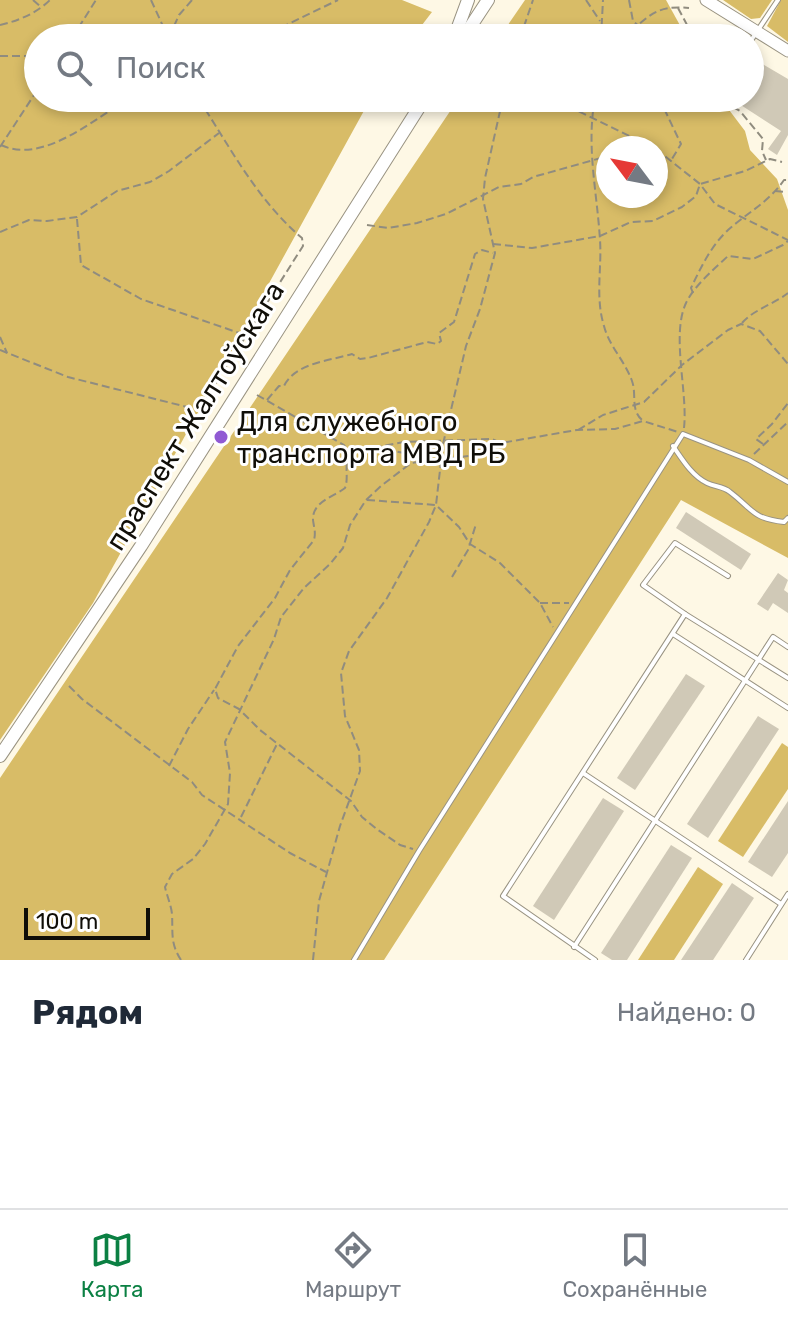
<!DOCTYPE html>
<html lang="ru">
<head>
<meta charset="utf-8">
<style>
  body { margin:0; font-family:Rubik,sans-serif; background:#f6f6f7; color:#1f2937 }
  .compass { position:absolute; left:596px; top:136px; width:72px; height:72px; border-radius:50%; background:#fff; box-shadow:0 4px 12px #0003; rotate:302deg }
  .scale { position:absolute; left:24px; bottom:20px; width:126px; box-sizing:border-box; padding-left:8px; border:4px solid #100e08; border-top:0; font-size:22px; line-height:28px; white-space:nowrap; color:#100e08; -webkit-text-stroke:6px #fff; paint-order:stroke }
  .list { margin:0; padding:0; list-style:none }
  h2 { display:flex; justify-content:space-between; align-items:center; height:104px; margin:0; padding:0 32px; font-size:34px }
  h2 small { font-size:26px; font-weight:400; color:#747a83 }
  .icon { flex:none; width:44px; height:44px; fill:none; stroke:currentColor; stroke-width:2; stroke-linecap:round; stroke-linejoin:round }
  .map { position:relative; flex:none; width:788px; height:960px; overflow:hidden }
  .search { position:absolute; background:#fff; box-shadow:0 4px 12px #0003; left:24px; right:24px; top:24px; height:88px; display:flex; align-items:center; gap:20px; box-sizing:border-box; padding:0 28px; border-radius:44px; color:#747a83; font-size:30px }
  .sheet { height:248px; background:#fff }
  nav { display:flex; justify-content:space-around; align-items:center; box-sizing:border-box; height:112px; border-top:2px solid #e0e1e3; background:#fff; font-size:22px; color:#747a83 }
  nav a { display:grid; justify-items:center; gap:4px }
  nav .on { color:#0b8043 }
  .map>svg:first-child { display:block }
  .forest { fill:#d8bc67; fill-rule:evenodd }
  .building { fill:#d0c9b7 }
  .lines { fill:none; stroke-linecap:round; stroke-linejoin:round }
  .lane-casing { stroke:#999382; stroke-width:6 }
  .secondary-casing { stroke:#999382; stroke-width:13 }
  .primary-casing { stroke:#999382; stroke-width:14 }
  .path { stroke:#908c7f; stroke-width:2; stroke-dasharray:8 4; stroke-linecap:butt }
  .lane { stroke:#fff; stroke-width:4 }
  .secondary { stroke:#fff; stroke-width:11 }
  .primary { stroke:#fff; stroke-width:12 }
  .poi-dot { fill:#905ad3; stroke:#fff; stroke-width:3 }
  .labels { text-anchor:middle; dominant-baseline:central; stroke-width:6; stroke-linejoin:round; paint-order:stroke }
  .street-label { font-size:28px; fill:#100e08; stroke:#fff }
  .poi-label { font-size:28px; fill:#100e08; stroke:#fff; text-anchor:start }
</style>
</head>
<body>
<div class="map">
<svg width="788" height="960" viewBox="0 0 788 960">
  <rect width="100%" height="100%" fill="#fef8e5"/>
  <g class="forest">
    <polygon points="0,0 402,0 432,12 412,38 38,38 38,98 371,98 93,603 0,740"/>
    <polygon points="525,0 666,0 687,38 499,38"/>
    <polygon points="723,0 772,0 760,18 751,19"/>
    <polygon points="781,0 788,0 788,42 767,26"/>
    <path d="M 459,98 L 720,98 L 745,131 L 750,150 L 777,179 L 788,210 L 788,558 L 681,500 L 384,960 L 0,960 L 0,778 ZM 608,148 L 656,148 L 656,196 L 608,196 Z"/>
    <polygon points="782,743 788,747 788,789 743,857 718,841"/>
    <polygon points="698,867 723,884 674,960 638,960"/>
  </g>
  <g class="building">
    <polygon points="759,62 788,79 788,135 777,155 768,149 781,131 730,98 750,98 750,77"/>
    <polygon points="686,512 751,554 741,570 676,528"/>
    <polygon points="778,573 788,580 784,590 788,593 788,613 773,603 768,611 757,604"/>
    <polygon points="686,674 705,686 635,790 617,778"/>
    <polygon points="758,716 779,729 708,838 687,824"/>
    <polygon points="603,798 624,811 554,920 533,906"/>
    <polygon points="788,801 788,853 772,877 748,862"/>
    <polygon points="671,845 692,858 627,960 612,960 601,953"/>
    <polygon points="732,883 754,898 713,960 681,960"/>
  </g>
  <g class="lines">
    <defs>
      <g id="lane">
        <polyline points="750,42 778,0"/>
        <path d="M 673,446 C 682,459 692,476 707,483 C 715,487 723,486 730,492 C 754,510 751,518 784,522 L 788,518"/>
        <polyline points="685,614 643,585 675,543 728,576"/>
        <polyline points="673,634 788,708"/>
        <polyline points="583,773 781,904"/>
        <polyline points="574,947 773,637 788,647"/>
        <polyline points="354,960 419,851 683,434 749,460 788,482"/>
        <polyline points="595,960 503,896 685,614 788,678"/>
        <polyline points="746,960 788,894"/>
      </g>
      <polyline id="secondary" points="706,0 788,51"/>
      <g id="primary">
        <polyline points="454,38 468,0"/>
        <polyline points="463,38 488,0"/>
        <polyline points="0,756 141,546 425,98"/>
      </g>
    </defs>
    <use href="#lane" class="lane-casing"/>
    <use href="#secondary" class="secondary-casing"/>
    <use href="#primary" class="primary-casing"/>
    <g class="path">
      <polyline points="33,0 41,7"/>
      <polyline points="151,0 168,37"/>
      <polyline points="586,0 600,21"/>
      <polyline points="629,0 633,21 643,30 644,38"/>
      <polyline points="678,8 694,38"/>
      <path d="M 0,25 C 18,21 37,13 50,0"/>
      <polyline points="169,37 179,15 192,0"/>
      <polyline points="72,38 96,0"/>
      <polyline points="234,38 280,28 338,0"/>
      <polyline points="520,38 533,0"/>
      <polyline points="601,38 603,0"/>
      <path d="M 621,38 C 648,20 652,4 689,8"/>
      <polyline points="0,56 38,56"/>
      <polyline points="559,98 572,108 650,146"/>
      <path d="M 595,98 C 586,147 597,191 600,240 C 602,268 595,297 604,326 C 609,346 625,361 632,381 C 637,395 630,409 642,420"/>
      <polyline points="659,98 681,144 672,159"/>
      <polyline points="725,98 729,105 740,111 763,139 762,151 766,160"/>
      <path d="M 1,145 C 43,165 95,118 130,98"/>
      <polyline points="0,147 38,89"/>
      <polyline points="635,148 650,146 654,148"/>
      <polyline points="656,149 700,184 715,204 788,240"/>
      <polyline points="775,191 785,192"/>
      <polyline points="77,219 81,265 141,299 245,335"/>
      <polyline points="367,225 388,228 417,223 446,214 499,187 521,184 533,177 608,156"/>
      <polyline points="0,232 29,220 47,221 77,217 117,191 150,182 169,171 219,133"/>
      <polyline points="493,244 532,248 600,236 631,222 653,221 682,207 696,196 700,184 745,171 770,159 782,162"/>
      <path d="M 693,293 L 691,288 C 701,267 711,246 728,230 C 747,213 769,202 784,180 L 788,180"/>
      <path d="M 742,323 C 753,310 774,304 788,293"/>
      <polyline points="0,337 7,353"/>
      <path d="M 0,350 L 68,377 L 199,410 L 303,246 L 302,238 C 257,200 230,147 198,98"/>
      <path d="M 257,395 L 344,445 L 349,452 C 344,468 349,477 345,488 C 333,497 312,502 313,520 C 314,528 316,532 314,540 L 290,570 L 275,598 L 238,646 L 215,689 L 218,698 L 239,709 L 260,730 L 351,801 L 362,817 L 378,830 L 400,845 L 413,849"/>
      <path d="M 267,400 L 279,386 L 284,386 C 295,363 329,361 352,354 L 360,359 L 368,358 L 427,342 L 437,344 L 441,341 L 439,333 L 454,322 L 475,254 L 482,250 L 493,253"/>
      <path d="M 684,428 C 688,392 671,335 686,303 C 694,286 714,269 728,256 L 753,259 L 783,245 L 788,241"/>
      <polyline points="578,430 603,415 644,402 682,365 728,330 741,324 760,331 788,364"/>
      <polyline points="763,444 756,439 772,424 788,403"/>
      <polyline points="374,447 414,455 425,462"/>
      <polyline points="350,452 404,442 492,439 501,443 577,430 615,429 643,421 678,432"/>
      <polyline points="754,454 788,422"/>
      <polyline points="367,500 436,505 459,527 470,544 500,563 540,603 553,627"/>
      <polyline points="452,577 468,550 476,524"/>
      <polyline points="540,603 569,603"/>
      <polyline points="69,686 82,699 192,782 202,795 290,853 326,872"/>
      <polyline points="169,766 188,729 214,690"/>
      <polyline points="241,817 277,744"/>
      <path d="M 181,960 C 170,943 173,933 172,914 C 171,905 167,896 165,887 L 172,874 L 193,859 L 205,844 L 228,804 L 230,773 L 225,742 L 274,639 L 281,617 L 304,588 L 330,564 L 343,548 L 350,525 L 366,500 L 381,486 L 411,463 L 486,454 L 501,443"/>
      <polyline points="313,960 319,901 340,826 360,771 359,750 345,716 341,673 349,651 387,598 429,522 436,505 443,444 466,346 480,309 495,253 483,199 485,178 503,98"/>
    </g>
    <use href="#lane" class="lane"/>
    <use href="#secondary" class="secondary"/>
    <use href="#primary" class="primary"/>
  </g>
  <circle class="poi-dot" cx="221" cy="437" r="8"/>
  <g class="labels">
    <g class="street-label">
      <text transform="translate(195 416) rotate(-58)">праспект Жалтоўскага</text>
    </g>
    <g class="poi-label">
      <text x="237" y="421">Для служебного<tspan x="237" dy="32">транспорта МВД РБ</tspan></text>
    </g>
  </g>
</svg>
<svg class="compass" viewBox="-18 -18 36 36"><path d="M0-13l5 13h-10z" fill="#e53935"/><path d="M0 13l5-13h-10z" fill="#747a83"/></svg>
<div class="scale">100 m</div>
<div class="search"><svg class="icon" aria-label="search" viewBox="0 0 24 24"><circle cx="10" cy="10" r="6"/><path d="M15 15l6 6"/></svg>Поиск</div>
</div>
<section class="sheet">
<h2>Рядом<small>Найдено: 0</small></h2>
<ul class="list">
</ul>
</section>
<nav>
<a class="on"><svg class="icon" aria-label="map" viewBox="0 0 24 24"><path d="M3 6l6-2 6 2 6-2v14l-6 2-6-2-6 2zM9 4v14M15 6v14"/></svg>Карта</a>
<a><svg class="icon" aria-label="directions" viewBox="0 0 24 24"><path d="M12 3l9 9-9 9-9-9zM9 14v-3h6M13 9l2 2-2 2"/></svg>Маршрут</a>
<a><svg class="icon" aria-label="saved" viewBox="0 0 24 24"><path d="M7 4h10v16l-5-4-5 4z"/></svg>Сохранённые</a>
</nav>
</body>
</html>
